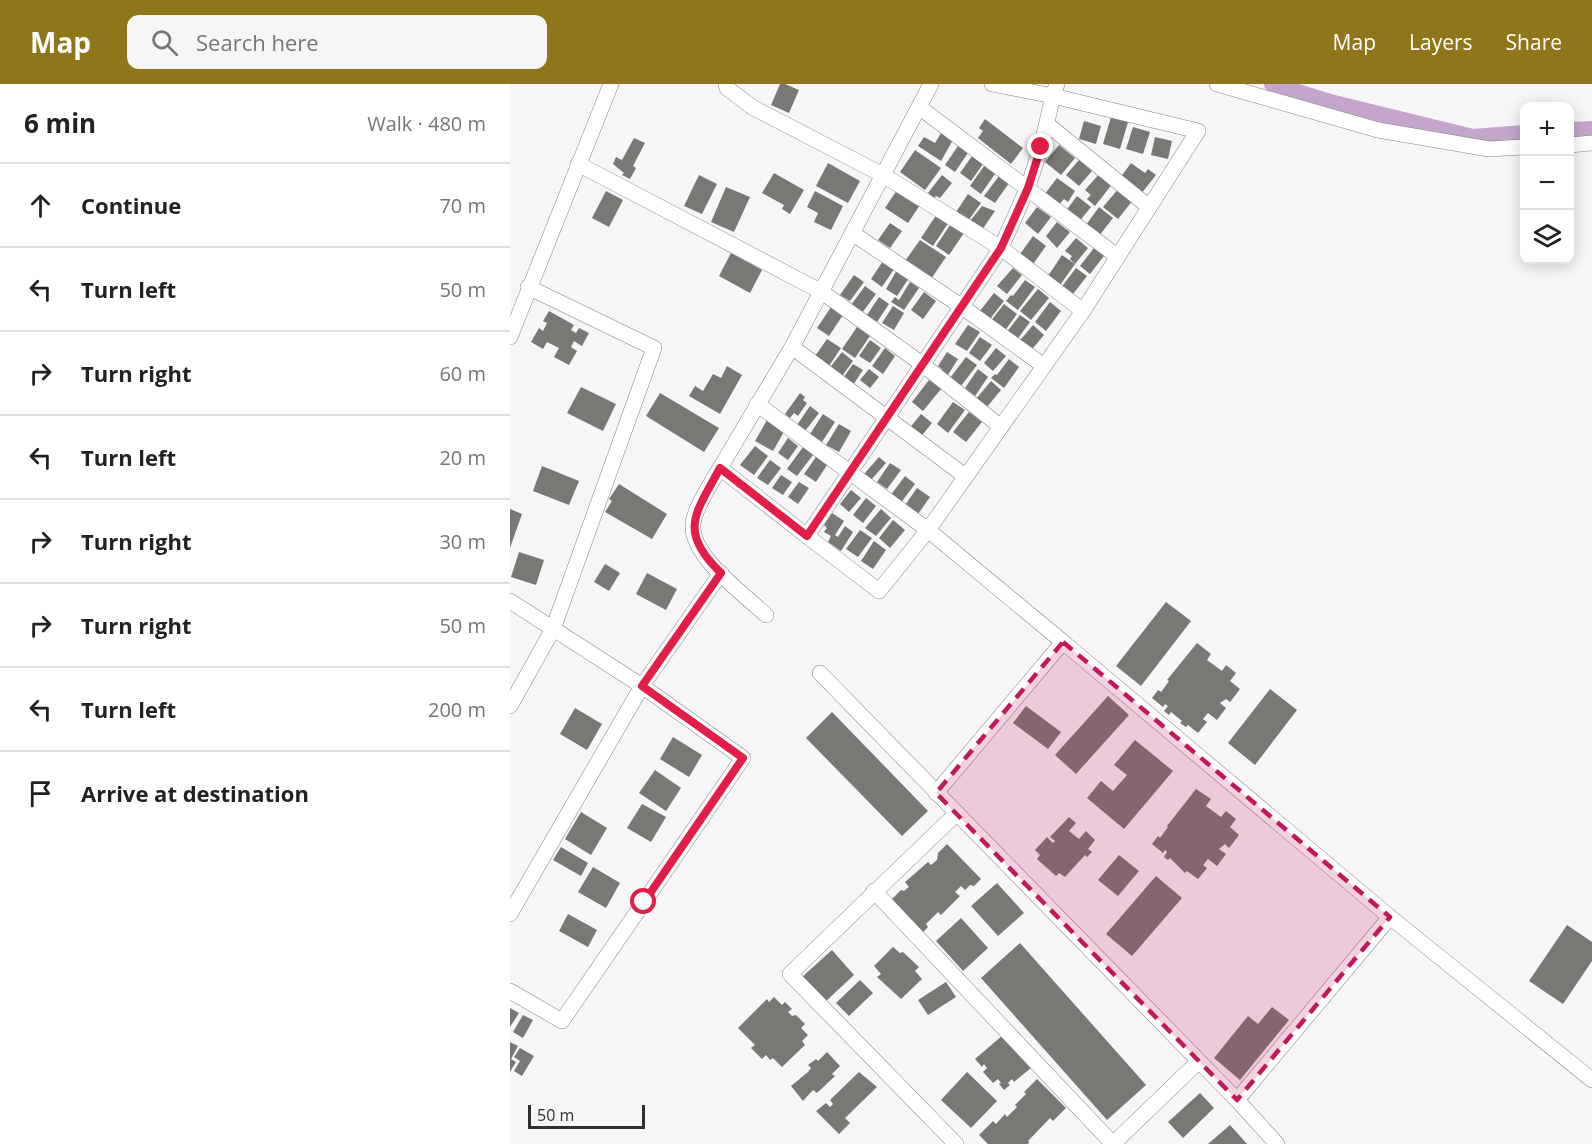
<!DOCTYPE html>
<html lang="en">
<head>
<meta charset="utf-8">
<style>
  body { margin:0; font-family:"Open Sans",sans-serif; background:#f6f6f6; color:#222 }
  .controls { position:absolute; right:18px; top:18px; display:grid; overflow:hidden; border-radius:12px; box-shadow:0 3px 15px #0003 }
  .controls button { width:54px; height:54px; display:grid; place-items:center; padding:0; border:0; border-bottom:2px solid #e0e0e0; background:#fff; color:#222; font:30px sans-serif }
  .scale { position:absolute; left:18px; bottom:15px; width:117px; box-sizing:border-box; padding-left:6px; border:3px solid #302f31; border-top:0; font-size:16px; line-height:21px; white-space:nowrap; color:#302f31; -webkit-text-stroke:4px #f8f5f9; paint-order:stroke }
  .stop { position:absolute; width:18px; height:18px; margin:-14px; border:4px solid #e11d48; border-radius:50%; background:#fff }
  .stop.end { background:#e11d48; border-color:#fff; box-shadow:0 2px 6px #0008 }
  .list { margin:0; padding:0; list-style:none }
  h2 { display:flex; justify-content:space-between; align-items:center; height:78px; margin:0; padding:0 24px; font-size:26px }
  h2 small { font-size:20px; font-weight:400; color:#767676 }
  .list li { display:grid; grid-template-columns:39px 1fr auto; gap:18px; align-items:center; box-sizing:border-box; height:84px; padding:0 24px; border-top:2px solid #e0e0e0 }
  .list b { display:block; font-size:22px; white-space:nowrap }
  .list em { font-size:20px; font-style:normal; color:#767676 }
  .icon { flex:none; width:33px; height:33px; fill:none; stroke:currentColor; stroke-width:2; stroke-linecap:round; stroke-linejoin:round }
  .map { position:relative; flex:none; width:1082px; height:1060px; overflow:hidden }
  header { display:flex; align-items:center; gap:36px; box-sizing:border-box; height:84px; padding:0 30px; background:#8f761b; color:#fff }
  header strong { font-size:28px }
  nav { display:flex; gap:33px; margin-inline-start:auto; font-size:21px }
  .search { width:420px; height:54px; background:#f6f6f6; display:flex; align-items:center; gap:15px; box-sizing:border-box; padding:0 21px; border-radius:12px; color:#767676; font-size:22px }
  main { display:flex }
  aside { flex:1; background:#fff }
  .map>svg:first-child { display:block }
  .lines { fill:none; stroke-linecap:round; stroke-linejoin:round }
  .canal { stroke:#c4a6ca; stroke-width:16 }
  .building { fill:#797874 }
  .minor-casing { stroke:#868386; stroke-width:16 }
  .minor { stroke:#fff; stroke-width:15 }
  .route { stroke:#e11d48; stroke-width:8 }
  .marked { fill:#c2185b; fill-opacity:0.2; stroke:#c2185b; stroke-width:4.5; stroke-dasharray:12 8; stroke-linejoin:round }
</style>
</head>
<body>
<header>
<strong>Map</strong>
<div class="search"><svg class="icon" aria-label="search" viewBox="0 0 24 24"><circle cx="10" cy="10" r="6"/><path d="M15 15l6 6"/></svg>Search here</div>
<nav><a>Map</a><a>Layers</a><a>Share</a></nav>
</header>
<main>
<aside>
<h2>6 min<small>Walk · 480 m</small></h2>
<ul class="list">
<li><svg class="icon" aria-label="ahead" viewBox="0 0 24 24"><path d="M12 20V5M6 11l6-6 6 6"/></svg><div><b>Continue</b></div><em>70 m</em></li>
<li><svg class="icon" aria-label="left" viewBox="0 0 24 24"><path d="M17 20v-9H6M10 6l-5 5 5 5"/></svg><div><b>Turn left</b></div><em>50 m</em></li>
<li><svg class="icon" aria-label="right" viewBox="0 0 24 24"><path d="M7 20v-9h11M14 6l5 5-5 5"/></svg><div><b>Turn right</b></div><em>60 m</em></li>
<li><svg class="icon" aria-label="left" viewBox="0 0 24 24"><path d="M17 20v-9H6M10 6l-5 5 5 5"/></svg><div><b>Turn left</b></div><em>20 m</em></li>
<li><svg class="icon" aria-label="right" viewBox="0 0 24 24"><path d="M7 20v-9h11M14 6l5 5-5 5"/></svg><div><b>Turn right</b></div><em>30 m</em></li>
<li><svg class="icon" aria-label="right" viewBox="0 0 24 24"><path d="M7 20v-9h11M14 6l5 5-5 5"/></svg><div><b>Turn right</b></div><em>50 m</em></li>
<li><svg class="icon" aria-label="left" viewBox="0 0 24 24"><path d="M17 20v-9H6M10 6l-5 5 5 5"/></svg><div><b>Turn left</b></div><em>200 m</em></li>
<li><svg class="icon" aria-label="arrive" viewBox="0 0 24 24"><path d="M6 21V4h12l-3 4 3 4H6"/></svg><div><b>Arrive at destination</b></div></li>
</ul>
</aside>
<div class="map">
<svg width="1082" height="1060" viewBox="0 0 1082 1060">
  <rect width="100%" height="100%" fill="#f8f5f9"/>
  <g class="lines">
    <g class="canal">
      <polyline points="762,0 820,18 963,53 1014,49"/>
      <polyline points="1060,46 1082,45"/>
    </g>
  </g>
  <g class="building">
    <polygon points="270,0 275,0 289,6 279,29 261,21"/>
    <polygon points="601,33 618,38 610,65 593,60"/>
    <polygon points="475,35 513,64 501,80 468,54 473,47 469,44"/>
    <polygon points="574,37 591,42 586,60 569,55"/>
    <polygon points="623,43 640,48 633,70 616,65"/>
    <polygon points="431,49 443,56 431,77 408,62 414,53 425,59"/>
    <polygon points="645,53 662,57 658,75 641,71"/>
    <polygon points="124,54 135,59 123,82 126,84 120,95 112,91 114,89 103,80 106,73 112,76"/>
    <polygon points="549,61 565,74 551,91 535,78"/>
    <polygon points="448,62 458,69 445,88 435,81"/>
    <polygon points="405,66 431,84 415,106 390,88"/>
    <polygon points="462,72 473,80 461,97 450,89"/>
    <polygon points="569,76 582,87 569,102 556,91"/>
    <polygon points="318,79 350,97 338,119 306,102"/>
    <polygon points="621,79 635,89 638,85 646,91 631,110 610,94"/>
    <polygon points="474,82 485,90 471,110 460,102"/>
    <polygon points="264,89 294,106 280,130 272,125 274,121 252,109"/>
    <polygon points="590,89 603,99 585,122 577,115 581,111 575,106"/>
    <polygon points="189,91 207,100 192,130 174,122"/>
    <polygon points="432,91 442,99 430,114 426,112 424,114 418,109"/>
    <polygon points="489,92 499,99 485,119 474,112"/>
    <polygon points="547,94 565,107 558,118 554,115 548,122 534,111"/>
    <polygon points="216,103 240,113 224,148 201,138"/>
    <polygon points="609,104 623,116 608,135 593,123"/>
    <polygon points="387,106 410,121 398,139 375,124"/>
    <polygon points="96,107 113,116 99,143 82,134"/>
    <polygon points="305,107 333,122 321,146 304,138 308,129 297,123"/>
    <polygon points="458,110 471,119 458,137 446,128"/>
    <polygon points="567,112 581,123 568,139 555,128"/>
    <polygon points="472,122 485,127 472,146 460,137"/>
    <polygon points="527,123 541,133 528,150 515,139"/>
    <polygon points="589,123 603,134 589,152 576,141"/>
    <polygon points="427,130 439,138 423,162 411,154"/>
    <polygon points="547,138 560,148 547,164 536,152"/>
    <polygon points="380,139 392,147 380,164 368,156"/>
    <polygon points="440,141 454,149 439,171 426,162"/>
    <polygon points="523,152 536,162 521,183 508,173"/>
    <polygon points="566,154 578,164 565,180 560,175 562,172 555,167"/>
    <polygon points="410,156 436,173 421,195 395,177"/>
    <polygon points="584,164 594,172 580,190 570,182"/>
    <polygon points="221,169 252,186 240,209 209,192"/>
    <polygon points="552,171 565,180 548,204 536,195"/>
    <polygon points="373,177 384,185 372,203 361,195"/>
    <polygon points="503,184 512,191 497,210 487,202"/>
    <polygon points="566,184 577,192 560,214 550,205"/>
    <polygon points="387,186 399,194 387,212 376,205"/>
    <polygon points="344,191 354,198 340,217 330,211"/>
    <polygon points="515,196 525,203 508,226 496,217 501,211 503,212"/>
    <polygon points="400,198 409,204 394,226 381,218 385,213 389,216"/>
    <polygon points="355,202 366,210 352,229 341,221"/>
    <polygon points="528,205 539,214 521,236 510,227"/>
    <polygon points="414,208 426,217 413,235 401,226"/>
    <polygon points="484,209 494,217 480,235 470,227"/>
    <polygon points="369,213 379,220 367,238 357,231"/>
    <polygon points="540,218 551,227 536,247 525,238"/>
    <polygon points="494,220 507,230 494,248 480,238"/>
    <polygon points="383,222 394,229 384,246 372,239"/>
    <polygon points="321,223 333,231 319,252 307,244"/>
    <polygon points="39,227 64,241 61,246 66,249 69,244 79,249 72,262 64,257 61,263 67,267 59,281 44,273 49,264 37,258 33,265 21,258 29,244 33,247 37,239 33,237"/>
    <polygon points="510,231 520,238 506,257 496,249"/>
    <polygon points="458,241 470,248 457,267 445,260"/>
    <polygon points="523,241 534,251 518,270 507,260"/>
    <polygon points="347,243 360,252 345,274 332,265"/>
    <polygon points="470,253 482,261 470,277 459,269"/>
    <polygon points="317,255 331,264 317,285 303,275"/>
    <polygon points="360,256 371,264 360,279 349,272"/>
    <polygon points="375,264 385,272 373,290 362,282"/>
    <polygon points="486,264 496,272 483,287 474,279"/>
    <polygon points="332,268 343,277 330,295 318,286"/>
    <polygon points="437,268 448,275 436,294 429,290 432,285 428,282"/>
    <polygon points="456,273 467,281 451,302 440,294"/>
    <polygon points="499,275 509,283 494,304 481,294 485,290 487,291"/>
    <polygon points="343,280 353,286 341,304 331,297"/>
    <polygon points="217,282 232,291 210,330 179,312 185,302 193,307 203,290 211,294"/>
    <polygon points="359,285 369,293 360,304 350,296"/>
    <polygon points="468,285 478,293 465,312 455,304"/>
    <polygon points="419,296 431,305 413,327 402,318"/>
    <polygon points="481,297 491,306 477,323 466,315"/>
    <polygon points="71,303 106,320 93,347 57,329"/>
    <polygon points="150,309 209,344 194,368 136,332"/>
    <polygon points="290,309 295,313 293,316 297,319 288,332 284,329 280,334 275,330"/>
    <polygon points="443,318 455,326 438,349 427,340"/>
    <polygon points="300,322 309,329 295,347 287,341"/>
    <polygon points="459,328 472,338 456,358 443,348"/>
    <polygon points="313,330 325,338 312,358 300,350"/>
    <polygon points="411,330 422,339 409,355 398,346"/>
    <polygon points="257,336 275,346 263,367 245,357"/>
    <polygon points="329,340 341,347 329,368 316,361"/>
    <polygon points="278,354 288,362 278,376 268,369"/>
    <polygon points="245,362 258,372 244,391 230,381"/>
    <polygon points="293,363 303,371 287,392 277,385"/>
    <polygon points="306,373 317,381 306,398 294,390"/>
    <polygon points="369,373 376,379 361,396 354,390"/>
    <polygon points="260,376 271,384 258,401 247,394"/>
    <polygon points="380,379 391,386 377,405 367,398"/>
    <polygon points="32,382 69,397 59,421 23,407"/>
    <polygon points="271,391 282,398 273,411 262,404"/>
    <polygon points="395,392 405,400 390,420 380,412"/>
    <polygon points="289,398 299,404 288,420 278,413"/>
    <polygon points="109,400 157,430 142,455 95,428 102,417 99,415"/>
    <polygon points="407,404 420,413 406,433 393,424"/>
    <polygon points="341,406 351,414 339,428 330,420"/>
    <polygon points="356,414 366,422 353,439 343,431"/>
    <polygon points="0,425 12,430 0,464"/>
    <polygon points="371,425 381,434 366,452 355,444"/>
    <polygon points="322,429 334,437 325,451 328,453 335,442 343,448 331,467 318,458 321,452 314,448 317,444 314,441"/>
    <polygon points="383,436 395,446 380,464 369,454"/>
    <polygon points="350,446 362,454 348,473 336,465"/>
    <polygon points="364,457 376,466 363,485 351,477"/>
    <polygon points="9,468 34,476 26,501 1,493"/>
    <polygon points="95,480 110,489 99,507 84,498"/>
    <polygon points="137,489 167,505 156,526 126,510"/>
    <polygon points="656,518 681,537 631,602 606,582"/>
    <polygon points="687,559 701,570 697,576 712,587 716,581 726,589 720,597 730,605 720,618 716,615 710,619 716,624 707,636 698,629 693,635 697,638 688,649 678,641 676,643 670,639 672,637 661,628 659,631 654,627 658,622 655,620 653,623 642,614 648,606 651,608 659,597 657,596"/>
    <polygon points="760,605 787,626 745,681 718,659"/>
    <polygon points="598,612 619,631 566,690 545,671"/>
    <polygon points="516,622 551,648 538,665 503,639"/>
    <polygon points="65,624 92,640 77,666 50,650"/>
    <polygon points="322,628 418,727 392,752 296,654"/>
    <polygon points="163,653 192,671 179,693 150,675"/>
    <polygon points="625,656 663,687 614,745 577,714 591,697 603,707 617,691 604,681"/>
    <polygon points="145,686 171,704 156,727 129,709"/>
    <polygon points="686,705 701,715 696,722 711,733 716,727 726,735 720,743 729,751 719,764 715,760 709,765 716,770 707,782 698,775 693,781 697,784 688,795 677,787 675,789 660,774 658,776 654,773 657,768 655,766 653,769 642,760 648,752 650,754 658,743 657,742"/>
    <polygon points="132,720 156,733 141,758 117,744"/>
    <polygon points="71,728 97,744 81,771 55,755"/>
    <polygon points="559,733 566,739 559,747 569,755 576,747 585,756 578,765 582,768 577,773 575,771 555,793 549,789 546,792 527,775 530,771 525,766 537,753 543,759 545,757 540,753"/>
    <polygon points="437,760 471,795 464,802 460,801 455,806 451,802 445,808 450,812 431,831 428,828 416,840 418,843 413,848 381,816 391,806 394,807 399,803 395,798 418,778 421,781 427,776 428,769"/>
    <polygon points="51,763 78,779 71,792 43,776"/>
    <polygon points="609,771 629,787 608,812 588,796"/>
    <polygon points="83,783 110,799 96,824 68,808"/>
    <polygon points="646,792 672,814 622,872 596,850"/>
    <polygon points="487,799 514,829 488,852 461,822"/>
    <polygon points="58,830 87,846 78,863 49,847"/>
    <polygon points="451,834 478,864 453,887 426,857"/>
    <polygon points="1057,841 1082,858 1082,877 1053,920 1019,897"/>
    <polygon points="510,859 636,1001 597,1036 471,894"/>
    <polygon points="383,863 390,869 393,868 409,883 405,887 412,895 391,915 367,893 371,890 364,882"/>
    <polygon points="322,866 344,891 315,918 292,893"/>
    <polygon points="350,896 363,909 339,932 326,919"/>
    <polygon points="436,898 446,913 418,931 408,916"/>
    <polygon points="264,913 272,921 275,918 282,925 278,928 282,932 286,931 295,940 291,944 298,951 292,957 295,961 272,983 263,974 260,976 256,971 252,975 241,964 245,961 228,944 257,915 259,918"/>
    <polygon points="762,923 779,936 730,996 704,974 738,932 748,940"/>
    <polygon points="0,924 9,929 0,943"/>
    <polygon points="13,931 23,936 13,954 3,948"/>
    <polygon points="493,951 521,984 504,998 502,995 498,999 500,1001 494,1006 489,1000 491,999 488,995 483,999 473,988 477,984 474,980 472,983 465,975"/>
    <polygon points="0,958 8,962 1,975 6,978 0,988"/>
    <polygon points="10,964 24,972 12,992 4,987 10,977 4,973"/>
    <polygon points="317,968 330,982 322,990 325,992 307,1009 303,1006 293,1017 281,1002 298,988 301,984 298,981 306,975 308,977"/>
    <polygon points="349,988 367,1003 335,1034 340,1039 329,1050 306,1027 316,1019 320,1023 323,1020 320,1016"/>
    <polygon points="457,988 487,1017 461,1044 431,1016"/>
    <polygon points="527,995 556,1024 543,1037 540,1034 518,1057 519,1058 518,1060 478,1060 469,1051 483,1037 486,1040 495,1030 497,1033 507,1023 505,1021 516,1010 514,1008"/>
    <polygon points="690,1009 704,1024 673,1054 658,1038"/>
    <polygon points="720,1041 737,1060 698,1060"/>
  </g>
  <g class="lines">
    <defs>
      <g id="minor">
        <polyline points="216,0 217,4 242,23 373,91 491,164 573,227"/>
        <polyline points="482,0 543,12 547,0"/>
        <polyline points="707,0 868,46 979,65 1014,63"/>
        <polygon points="543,12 688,47 573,227 418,446 369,507 297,452 491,164 518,103 531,63"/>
        <polyline points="409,23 607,172"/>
        <polyline points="537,40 639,123"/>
        <polyline points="1060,61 1082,59"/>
        <polyline points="68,80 312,208 412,280 491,343"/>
        <polyline points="342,149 451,222 534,282"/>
        <polyline points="0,253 101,0"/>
        <polyline points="282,263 455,392"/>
        <polyline points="247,320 418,446 553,558"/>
        <path d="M 210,384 C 202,398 182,427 183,443 C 183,474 235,511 256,531"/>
        <polyline points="297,452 210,384 282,263 421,0"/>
        <polyline points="0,517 132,602 0,830"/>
        <polyline points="310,589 727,1016 767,1060"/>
        <polyline points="0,622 43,545 144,264 18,203"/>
        <polyline points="426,709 553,558 880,833 1082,996"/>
        <polyline points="446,730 280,890 446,1060"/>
        <polyline points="364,807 603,1060"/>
        <polyline points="0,907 52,937 233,674 132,602 211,489"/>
        <polyline points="727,1016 880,833"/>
        <polyline points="603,1060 688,978"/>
      </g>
    </defs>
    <use href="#minor" class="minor-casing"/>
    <use href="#minor" class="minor"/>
  </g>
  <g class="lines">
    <path class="route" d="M 134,818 L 233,674 L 132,602 L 211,489 C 167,447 186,429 210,384 L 297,452 L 491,164 L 518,104 L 531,63"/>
  </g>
  <path class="marked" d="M 553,558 L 880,833 L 727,1016 L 426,709 Z"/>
</svg>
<div class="controls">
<button>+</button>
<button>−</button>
<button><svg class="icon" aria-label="layers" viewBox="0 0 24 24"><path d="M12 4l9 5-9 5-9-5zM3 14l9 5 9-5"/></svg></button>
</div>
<div class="scale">50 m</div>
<div class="stop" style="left:134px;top:818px"></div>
<div class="stop end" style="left:531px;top:63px"></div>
</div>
</main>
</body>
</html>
